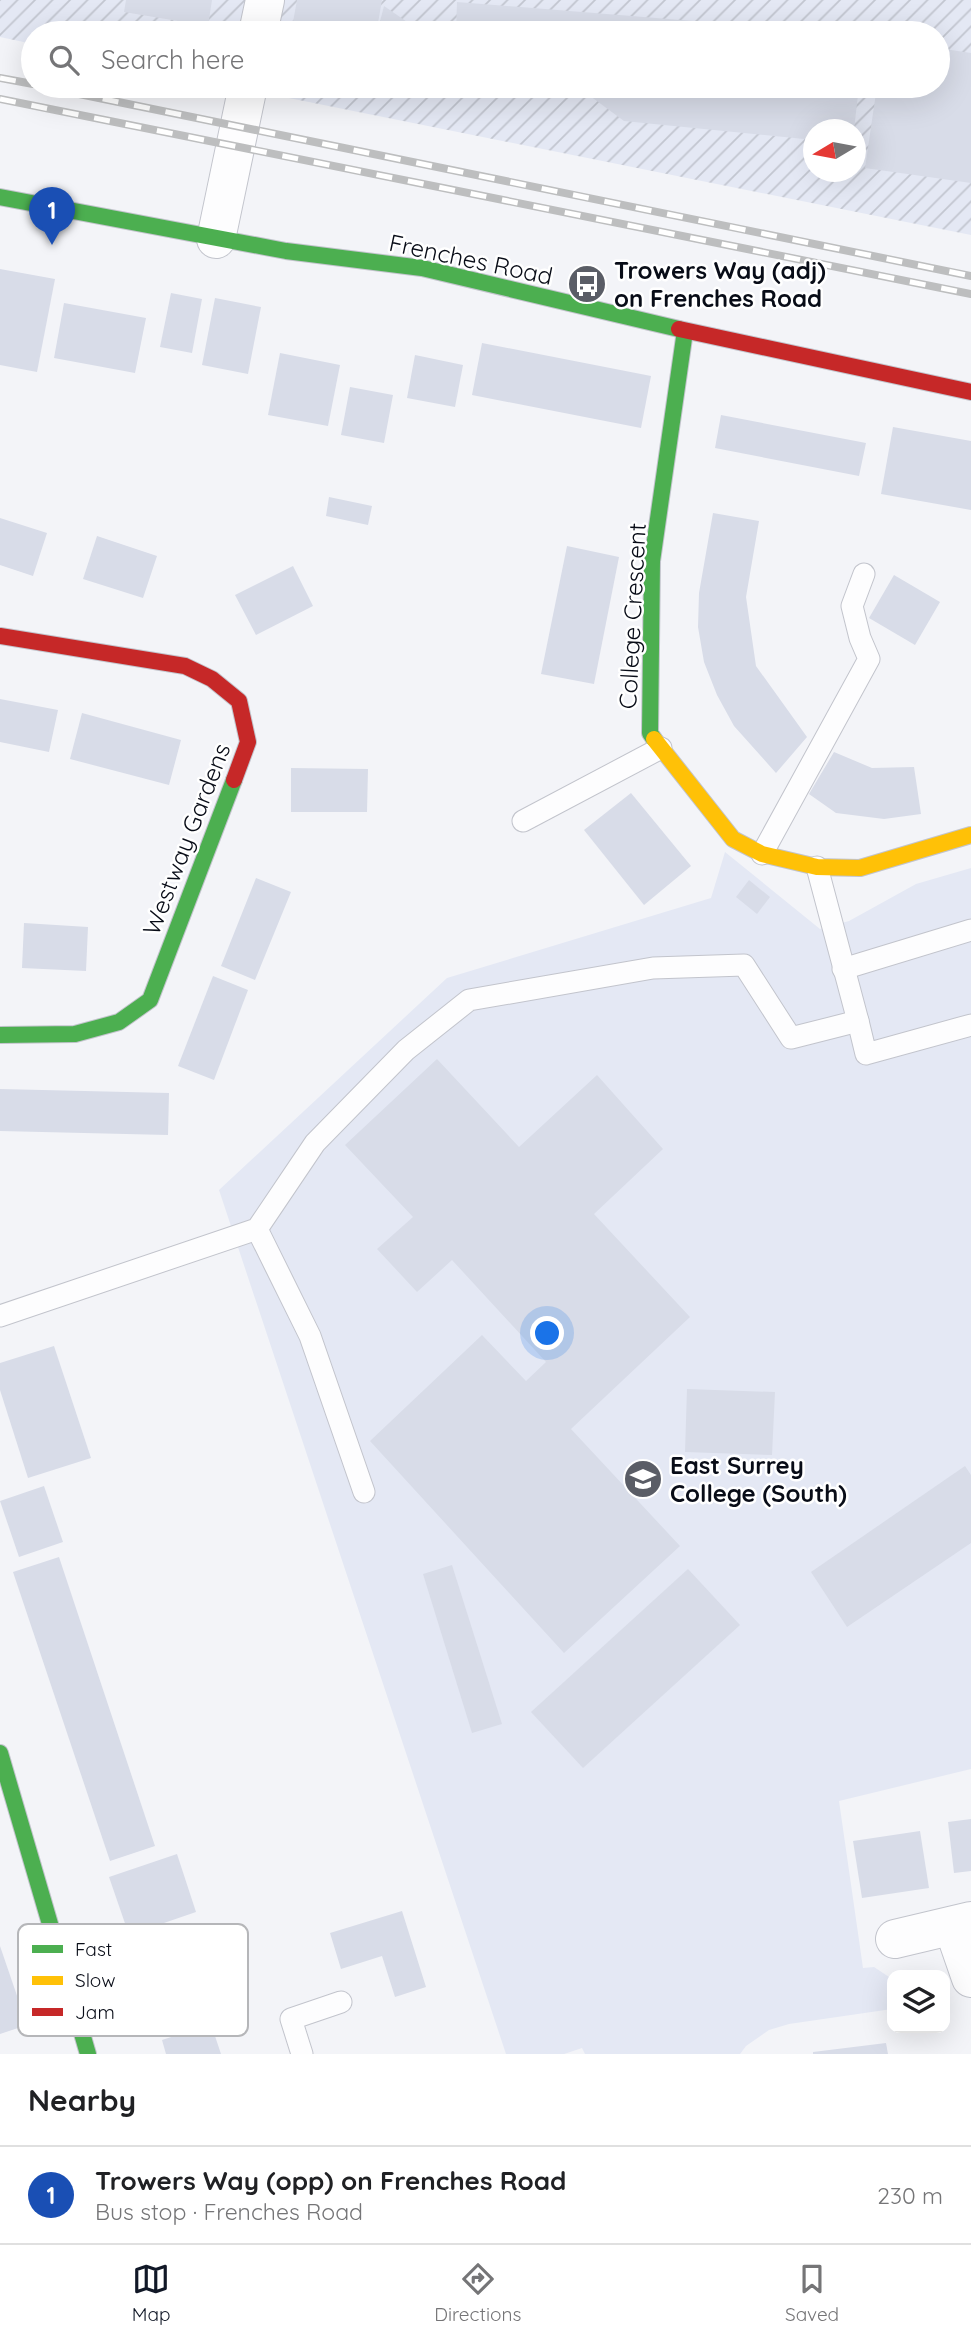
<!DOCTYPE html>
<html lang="en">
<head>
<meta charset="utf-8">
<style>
  body { margin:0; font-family:Quicksand,sans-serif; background:#f6f6f6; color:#202124 }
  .controls { position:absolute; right:21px; bottom:21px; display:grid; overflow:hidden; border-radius:14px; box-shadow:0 7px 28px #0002 }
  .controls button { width:63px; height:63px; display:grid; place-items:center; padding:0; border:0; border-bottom:2px solid #e0e0e0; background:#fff; color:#202124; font:35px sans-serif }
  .compass { position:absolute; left:803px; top:119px; width:63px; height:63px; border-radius:50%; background:#fff; box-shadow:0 7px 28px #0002; rotate:260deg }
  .you { position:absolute; left:548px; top:1334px; width:24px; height:24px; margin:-18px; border:5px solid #fff; border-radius:50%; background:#1a73e8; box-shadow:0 0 0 10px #1a73e833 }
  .badge { display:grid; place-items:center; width:46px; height:46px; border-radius:50%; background:#111827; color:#fff; font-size:23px; font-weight:700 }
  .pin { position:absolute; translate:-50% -58px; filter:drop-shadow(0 2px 4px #0008) }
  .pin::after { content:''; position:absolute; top:37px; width:24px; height:21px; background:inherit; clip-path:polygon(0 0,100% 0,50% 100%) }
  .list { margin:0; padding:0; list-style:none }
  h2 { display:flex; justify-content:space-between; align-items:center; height:91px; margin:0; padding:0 28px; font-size:30px }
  h2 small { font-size:23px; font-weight:400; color:#757577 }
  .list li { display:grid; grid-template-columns:46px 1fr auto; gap:21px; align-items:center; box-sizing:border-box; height:98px; padding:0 28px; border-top:2px solid #e0e0e0 }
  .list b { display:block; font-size:26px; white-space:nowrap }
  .list p { margin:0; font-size:23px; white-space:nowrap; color:#757577 }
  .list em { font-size:23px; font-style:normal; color:#757577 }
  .icon { flex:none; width:38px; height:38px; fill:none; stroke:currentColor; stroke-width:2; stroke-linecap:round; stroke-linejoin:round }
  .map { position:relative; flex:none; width:971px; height:2054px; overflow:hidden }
  .search { position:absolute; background:#fff; box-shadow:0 7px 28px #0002; left:21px; right:21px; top:21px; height:77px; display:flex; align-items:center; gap:18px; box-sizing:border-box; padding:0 24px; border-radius:38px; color:#757577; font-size:26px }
  .sheet { height:189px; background:#fff }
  nav { display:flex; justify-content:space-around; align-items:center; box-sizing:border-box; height:98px; border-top:2px solid #e0e0e0; background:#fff; font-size:19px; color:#757577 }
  nav a { display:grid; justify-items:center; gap:4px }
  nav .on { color:#111827 }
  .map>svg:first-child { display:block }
  .built { fill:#e4e8f4 }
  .industrial { fill:url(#industrial-furrows); fill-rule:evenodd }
  .building { fill:#d8dce8 }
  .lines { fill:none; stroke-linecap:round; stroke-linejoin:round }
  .lane-casing { stroke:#c2c4cc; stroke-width:23 }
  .street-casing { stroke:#c2c4cc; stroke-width:40 }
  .fast-casing { stroke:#c2c4cc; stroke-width:18 }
  .slow-casing { stroke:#c2c4cc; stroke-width:18 }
  .jam-casing { stroke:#c2c4cc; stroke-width:18 }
  .lane { stroke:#fdfdfe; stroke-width:21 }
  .street { stroke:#fdfdfe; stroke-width:38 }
  .fast { stroke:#4caf50; stroke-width:16 }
  .slow { stroke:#ffc107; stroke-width:16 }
  .jam { stroke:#c62828; stroke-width:16 }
  .rail-casing { stroke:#bdbebf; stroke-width:8 }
  .rail { stroke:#fff; stroke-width:5; stroke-dasharray:16; stroke-linecap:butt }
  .labels { text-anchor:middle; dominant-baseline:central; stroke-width:5; stroke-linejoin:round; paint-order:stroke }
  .street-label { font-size:24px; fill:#080c17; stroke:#fff }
  .poi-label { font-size:24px; font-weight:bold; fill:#080c17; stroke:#fff; text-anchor:start }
  .key { fill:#fff; stroke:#b5b6b9; stroke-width:2 }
  .key-label { font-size:19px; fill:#080c17 }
</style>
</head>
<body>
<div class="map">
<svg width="971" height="2054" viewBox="0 0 971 2054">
  <defs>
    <pattern id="industrial-furrows" width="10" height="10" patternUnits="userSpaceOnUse" patternTransform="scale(1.75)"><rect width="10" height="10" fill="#e4e8f4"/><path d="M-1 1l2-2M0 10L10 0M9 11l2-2" fill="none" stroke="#c2c6d0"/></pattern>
  </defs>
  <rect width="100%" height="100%" fill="#f3f4f8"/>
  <polygon class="built" points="725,852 820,929 849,921 916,884 971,868 971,1769 839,1801 863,1968 874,1967 892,1979 892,2009 789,2024 769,2030 746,2046 740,2054 585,2054 582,2048 564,2054 506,2054 219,1190 447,978 711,898"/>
  <path class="industrial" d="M 0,0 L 971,0 L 971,235 L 229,86 L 938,86 L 938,33 L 33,33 L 33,44 L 0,37 ZM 814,130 L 856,130 L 856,172 L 814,172 Z"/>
  <g class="building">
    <polygon points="126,0 212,0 208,26 124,12"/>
    <polygon points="297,0 382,0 378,23 370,21 368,33 291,33"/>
    <polygon points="457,2 818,31 818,33 460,33 456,31"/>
    <polygon points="384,6 423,33 377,33"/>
    <polygon points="938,48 971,53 971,183 865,168 877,86 938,86"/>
    <polygon points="540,86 859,86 854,130 814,130 814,140 624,121 586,93 547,90"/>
    <polygon points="0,269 55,279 37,372 0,365"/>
    <polygon points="171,293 202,299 192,353 160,347"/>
    <polygon points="215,298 261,307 248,374 202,365"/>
    <polygon points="64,303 146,318 135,373 54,358"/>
    <polygon points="482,343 651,376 641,428 472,395"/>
    <polygon points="280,353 340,365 328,426 268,415"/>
    <polygon points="415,355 463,365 455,407 407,398"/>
    <polygon points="350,387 393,395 384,443 341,435"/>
    <polygon points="721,415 866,443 859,476 715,448"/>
    <polygon points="893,427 971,441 971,510 881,494"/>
    <polygon points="329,497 372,506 368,525 326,516"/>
    <polygon points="713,513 759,521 746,597 756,666 807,737 776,773 734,726 717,695 704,662 698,627 699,593"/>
    <polygon points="0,518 47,533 33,576 0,565"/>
    <polygon points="97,536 157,556 143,598 83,579"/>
    <polygon points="567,546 619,557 594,684 541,674"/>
    <polygon points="293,566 313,606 256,635 235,595"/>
    <polygon points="894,575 940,602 915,645 869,618"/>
    <polygon points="0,699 58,710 49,752 0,742"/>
    <polygon points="82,713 181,740 169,785 70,759"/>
    <polygon points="834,752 872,768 914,767 921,814 884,819 836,813 809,794"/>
    <polygon points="291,768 368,769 367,812 291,812"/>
    <polygon points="631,793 691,866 644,905 584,830"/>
    <polygon points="256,878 291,892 255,980 221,966"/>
    <polygon points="749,880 770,897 757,914 736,897"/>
    <polygon points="24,923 88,927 86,971 22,968"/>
    <polygon points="213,976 248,990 214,1080 178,1066"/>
    <polygon points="437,1059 519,1147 597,1075 663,1149 594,1214 690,1317 571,1429 680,1546 564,1653 370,1441 482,1335 526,1381 546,1362 452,1260 417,1292 377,1249 413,1217 345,1145"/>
    <polygon points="0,1089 169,1093 168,1135 0,1131"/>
    <polygon points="54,1346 91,1458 28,1478 0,1390 0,1363"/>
    <polygon points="687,1389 775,1392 772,1455 685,1452"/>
    <polygon points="965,1466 971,1475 971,1543 847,1627 811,1572"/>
    <polygon points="44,1486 63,1542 19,1557 0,1501"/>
    <polygon points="59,1557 155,1846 110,1861 13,1572"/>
    <polygon points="452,1565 502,1724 472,1733 423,1574"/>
    <polygon points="688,1569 740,1625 583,1768 531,1712"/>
    <polygon points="971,1819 971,1871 954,1873 948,1822"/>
    <polygon points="920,1831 929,1888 862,1898 853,1841"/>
    <polygon points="177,1854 196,1912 129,1935 109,1877"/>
    <polygon points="402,1911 426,1987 395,1997 382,1956 341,1969 330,1933"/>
    <polygon points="0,1946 27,2025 0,2034"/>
    <polygon points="211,2024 221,2054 166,2054 162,2040"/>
    <polygon points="886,2043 888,2054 813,2054 813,2052"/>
  </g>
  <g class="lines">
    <defs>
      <g id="lane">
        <polyline points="523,821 661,748"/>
        <polyline points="762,854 869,659 860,638 852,606 864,574"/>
        <polyline points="843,969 971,930"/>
        <polyline points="858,1021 866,1054 971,1025"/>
        <polyline points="257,1229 310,1336 364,1492"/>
        <polyline points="0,1316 257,1229 315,1143 406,1050 469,1000 653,968 744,965 791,1038 858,1021 817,867"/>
        <polyline points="302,2054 291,2019 341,2002"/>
      </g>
      <g id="street">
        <polyline points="258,33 265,0"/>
        <polyline points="216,239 248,86"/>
        <polyline points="953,1926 971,1978"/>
        <polyline points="895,1939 971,1921"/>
      </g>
      <g id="fast">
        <polyline points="0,197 286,251 422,268 679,329"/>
        <polyline points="654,739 650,733 652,561 685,331"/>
        <polyline points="0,1035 75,1034 119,1022 150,1000 234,780"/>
        <polyline points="0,1753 88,2054"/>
      </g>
      <polyline id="slow" points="654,739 733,839 762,854 817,867 860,868 971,835"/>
      <g id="jam">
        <polyline points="679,329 971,392"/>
        <polyline points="0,636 185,666 212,679 239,701 248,742 234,780"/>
      </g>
    </defs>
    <use href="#lane" class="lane-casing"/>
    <use href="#street" class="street-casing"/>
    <use href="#fast" class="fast-casing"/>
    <use href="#slow" class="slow-casing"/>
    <use href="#jam" class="jam-casing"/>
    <use href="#lane" class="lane"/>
    <use href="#street" class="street"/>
    <use href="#fast" class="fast"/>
    <use href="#slow" class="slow"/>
    <use href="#jam" class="jam"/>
    <defs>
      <g id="rail">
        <polyline points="0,78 33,84"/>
        <polyline points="40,86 971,276"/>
        <polyline points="0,99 971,294"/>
      </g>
    </defs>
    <use href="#rail" class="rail-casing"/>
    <use href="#rail" class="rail"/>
  </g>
  <defs>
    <symbol id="bus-disc" viewBox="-11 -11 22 22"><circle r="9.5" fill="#5a5d66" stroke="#fff"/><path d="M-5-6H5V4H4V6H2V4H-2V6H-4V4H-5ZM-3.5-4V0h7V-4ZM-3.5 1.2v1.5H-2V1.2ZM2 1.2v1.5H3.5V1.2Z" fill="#fff"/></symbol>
    <symbol id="university-disc" viewBox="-11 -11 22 22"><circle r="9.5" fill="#5a5d66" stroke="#fff"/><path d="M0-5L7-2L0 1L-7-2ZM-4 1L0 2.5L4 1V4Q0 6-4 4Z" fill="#fff"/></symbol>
  </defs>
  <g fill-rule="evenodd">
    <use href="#bus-disc" x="565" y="262" width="44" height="44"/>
    <use href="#university-disc" x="621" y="1457" width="44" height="44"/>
  </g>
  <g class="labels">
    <g class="street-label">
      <text transform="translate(471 259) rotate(12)">Frenches Road</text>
      <text transform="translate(632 616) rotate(-87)">College Crescent</text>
      <text transform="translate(186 839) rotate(-69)">Westway Gardens</text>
    </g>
    <g class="poi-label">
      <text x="614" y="270">Trowers Way (adj)<tspan x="614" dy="28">on Frenches Road</tspan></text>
      <text x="670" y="1465">East Surrey<tspan x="670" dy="28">College (South)</tspan></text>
    </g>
  </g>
  <rect x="18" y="1924" width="230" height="112" rx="10" class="key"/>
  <rect x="32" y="1945" width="31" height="8" fill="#4caf50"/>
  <rect x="32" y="1976" width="31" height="9" fill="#ffc107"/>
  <rect x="32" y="2008" width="31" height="8" fill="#c62828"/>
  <g class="key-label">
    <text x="75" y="1956">Fast</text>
    <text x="75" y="1987">Slow</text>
    <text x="75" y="2019">Jam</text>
  </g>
</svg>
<div class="controls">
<button><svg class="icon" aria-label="layers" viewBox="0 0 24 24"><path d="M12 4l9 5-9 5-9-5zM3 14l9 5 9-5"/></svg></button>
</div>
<svg class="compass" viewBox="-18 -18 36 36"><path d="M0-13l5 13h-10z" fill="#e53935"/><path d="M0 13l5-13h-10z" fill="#757577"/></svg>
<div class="you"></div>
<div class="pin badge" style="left:52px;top:245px;background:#1a4fb4">1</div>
<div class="search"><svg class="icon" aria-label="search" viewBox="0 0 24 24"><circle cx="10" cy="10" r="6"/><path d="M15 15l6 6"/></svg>Search here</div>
</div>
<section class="sheet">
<h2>Nearby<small></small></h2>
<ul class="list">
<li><span class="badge" style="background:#1a4fb4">1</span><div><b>Trowers Way (opp) on Frenches Road</b><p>Bus stop · Frenches Road</p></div><em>230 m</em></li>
</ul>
</section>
<nav>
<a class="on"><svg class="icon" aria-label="map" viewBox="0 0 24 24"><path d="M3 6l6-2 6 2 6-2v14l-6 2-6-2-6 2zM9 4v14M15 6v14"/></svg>Map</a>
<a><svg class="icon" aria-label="directions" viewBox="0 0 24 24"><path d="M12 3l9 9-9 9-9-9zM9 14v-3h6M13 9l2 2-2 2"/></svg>Directions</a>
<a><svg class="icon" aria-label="saved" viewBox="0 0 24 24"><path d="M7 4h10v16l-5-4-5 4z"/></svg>Saved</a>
</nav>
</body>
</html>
